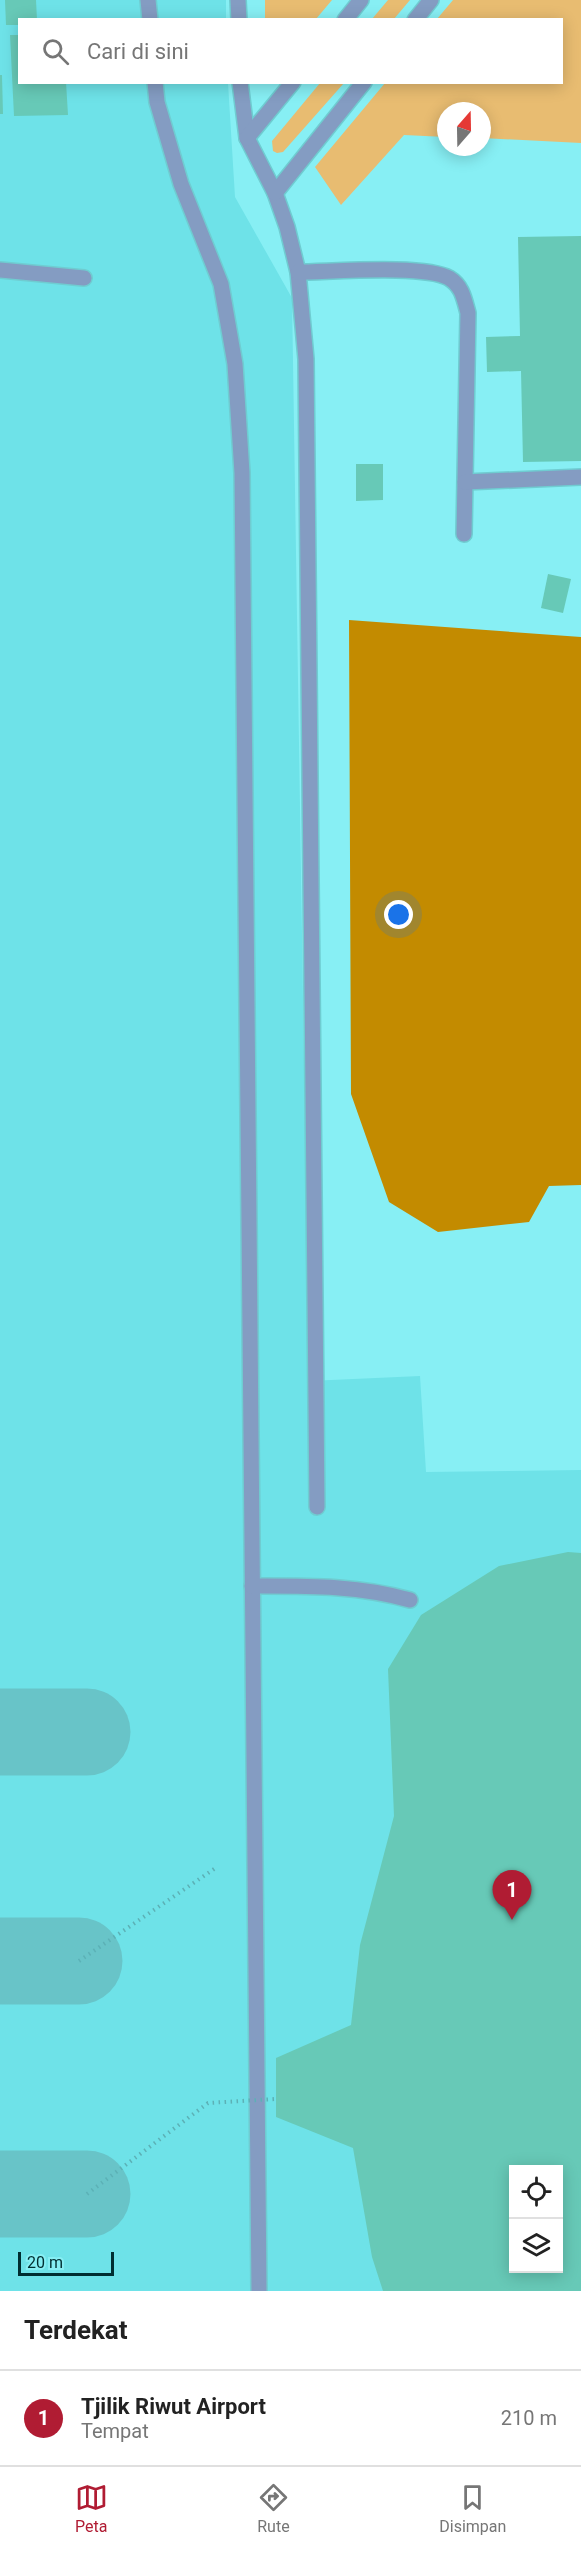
<!DOCTYPE html>
<html lang="id">
<head>
<meta charset="utf-8">
<style>
  body { margin:0; font-family:Roboto,sans-serif; background:#f6f6f6; color:#222 }
  .controls { position:absolute; right:18px; bottom:18px; display:grid; overflow:hidden; border-radius:0px; box-shadow:0 3px 15px #0003 }
  .controls button { width:54px; height:54px; display:grid; place-items:center; padding:0; border:0; border-bottom:2px solid #e0e0e0; background:#fff; color:#222; font:30px sans-serif }
  .compass { position:absolute; left:437px; top:102px; width:54px; height:54px; border-radius:50%; background:#fff; box-shadow:0 3px 15px #0003; rotate:20deg }
  .scale { position:absolute; left:18px; bottom:15px; width:96px; box-sizing:border-box; padding-left:6px; border:3px solid #002e31; border-top:0; font-size:16px; line-height:21px; white-space:nowrap; color:#002e31; -webkit-text-stroke:4px #87eff4; paint-order:stroke }
  .you { position:absolute; left:399px; top:915px; width:21px; height:21px; margin:-15px; border:4px solid #fff; border-radius:50%; background:#1a73e8; box-shadow:0 0 0 9px #1a73e833 }
  .badge { display:grid; place-items:center; width:39px; height:39px; border-radius:50%; background:#b01c33; color:#fff; font-size:20px; font-weight:700 }
  .pin { position:absolute; translate:-50% -50px; filter:drop-shadow(0 2px 3px #0008) }
  .pin::after { content:''; position:absolute; top:32px; width:21px; height:18px; background:inherit; clip-path:polygon(0 0,100% 0,50% 100%) }
  .list { margin:0; padding:0; list-style:none }
  h2 { display:flex; justify-content:space-between; align-items:center; height:78px; margin:0; padding:0 24px; font-size:26px }
  h2 small { font-size:20px; font-weight:400; color:#767676 }
  .list li { display:grid; grid-template-columns:39px 1fr auto; gap:18px; align-items:center; box-sizing:border-box; height:96px; padding:0 24px; border-top:2px solid #e0e0e0 }
  .list b { display:block; font-size:22px; white-space:nowrap }
  .list p { margin:0; font-size:20px; white-space:nowrap; color:#767676 }
  .list em { font-size:20px; font-style:normal; color:#767676 }
  .icon { flex:none; width:33px; height:33px; fill:none; stroke:currentColor; stroke-width:2; stroke-linecap:round; stroke-linejoin:round }
  .map { position:relative; flex:none; width:581px; height:2291px; overflow:hidden }
  .search { position:absolute; background:#fff; box-shadow:0 3px 15px #0003; left:18px; right:18px; top:18px; height:66px; display:flex; align-items:center; gap:15px; box-sizing:border-box; padding:0 21px; border-radius:0px; color:#767676; font-size:22px }
  .sheet { height:174px; background:#fff }
  nav { display:flex; justify-content:space-around; align-items:center; box-sizing:border-box; height:84px; border-top:2px solid #e0e0e0; background:#fff; font-size:16px; color:#767676 }
  nav a { display:grid; justify-items:center; gap:3px }
  nav .on { color:#b01c33 }
  .map>svg:first-child { display:block }
  .built { fill:#6ee2e8; fill-rule:evenodd }
  .green { fill:#e8bc71 }
  .forest { fill:#c38b00 }
  .lines { fill:none; stroke-linecap:round; stroke-linejoin:round }
  .taxiway { stroke:#68c4c8; stroke-width:87 }
  .building { fill:#67c9b7; fill-rule:evenodd }
  .service-casing { stroke:#6fccd1; stroke-width:18 }
  .path { stroke:#5cb1b6; stroke-width:4; stroke-dasharray:1.5 4.5; stroke-linecap:butt }
  .service { stroke:#849cc2; stroke-width:15 }
  .path-bridge { stroke:#5cb1b6; stroke-width:4; stroke-dasharray:1.5 4.5; stroke-linecap:butt }
</style>
</head>
<body>
<div class="map">
<svg width="581" height="2291" viewBox="0 0 581 2291">
  <rect width="100%" height="100%" fill="#87eff4"/>
  <path class="built" d="M 0,0 L 226,0 L 226,19 L 20,20 L 20,82 L 228,83 L 235,197 L 292,298 L 309,1381 L 420,1376 L 426,1472 L 581,1470 L 581,2291 L 0,2291 ZM 514,2170 L 558,2170 L 558,2268 L 514,2268 Z"/>
  <g class="green">
    <polygon points="265,0 332,0 316,19 265,20"/>
    <polygon points="388,0 410,0 394,19 372,19"/>
    <polygon points="453,0 581,0 581,143 482,138 482,111 446,111 446,137 404,135 341,205 315,167 385,83 562,82 562,20 437,19"/>
    <polygon points="320,83 344,83 283,152 277,153 273,151 272,141"/>
  </g>
  <polygon class="forest" points="349,620 581,637 581,1185 549,1186 529,1222 438,1232 389,1202 351,1094"/>
  <g class="lines">
    <g class="taxiway">
      <polyline points="0,1732 87,1732"/>
      <polyline points="0,1961 79,1961"/>
      <polyline points="0,2194 87,2194"/>
    </g>
  </g>
  <g class="building">
    <polygon points="5,0 36,0 37,20 20,20 20,25 6,25"/>
    <polygon points="10,35 20,35 20,82 66,82 68,115 14,116"/>
    <polygon points="0,75 2,75 3,114 0,114"/>
    <polygon points="581,236 581,461 523,462 521,371 487,372 486,337 520,336 518,237"/>
    <polygon points="356,464 383,464 383,500 356,501"/>
    <polygon points="548,574 571,579 563,613 541,608"/>
    <path d="M 568,1552 L 581,1553 L 581,2291 L 383,2291 L 372,2257 L 353,2148 L 276,2117 L 276,2058 L 351,2025 L 360,1945 L 394,1816 L 388,1669 L 421,1615 L 499,1566 ZM 514,2170 L 558,2170 L 558,2268 L 514,2268 Z"/>
  </g>
  <g class="lines">
    <defs>
      <g id="service">
        <polyline points="148,0 150,20"/>
        <polyline points="238,0 239,20"/>
        <polyline points="345,20 361,0"/>
        <polyline points="415,20 431,0"/>
        <polyline points="155,82 157,102 181,184 221,284 235,364 242,473 259,2291"/>
        <polyline points="240,82 247,138 275,193 287,227 298,272 306,359 317,1507"/>
        <polyline points="247,138 293,82"/>
        <polyline points="275,193 364,82"/>
        <polyline points="0,270 84,278"/>
        <path d="M 298,272 C 329,272 425,264 449,278 C 462,286 464,298 468,313 L 464,534"/>
        <polyline points="465,482 581,477"/>
        <path d="M 252,1586 C 306,1586 358,1585 410,1600"/>
      </g>
    </defs>
    <use href="#service" class="service-casing"/>
    <polyline class="path" points="79,1961 217,1867"/>
    <use href="#service" class="service"/>
    <polyline class="path-bridge" points="87,2194 208,2103 275,2099"/>
  </g>
</svg>
<div class="controls">
<button><svg class="icon" aria-label="locate" viewBox="0 0 24 24"><circle cx="12" cy="12" r="6"/><path d="M12 2v4M12 18v4M2 12h4M18 12h4"/></svg></button>
<button><svg class="icon" aria-label="layers" viewBox="0 0 24 24"><path d="M12 4l9 5-9 5-9-5zM3 14l9 5 9-5"/></svg></button>
</div>
<svg class="compass" viewBox="-18 -18 36 36"><path d="M0-13l5 13h-10z" fill="#e53935"/><path d="M0 13l5-13h-10z" fill="#767676"/></svg>
<div class="scale">20 m</div>
<div class="you"></div>
<div class="pin badge" style="left:512px;top:1920px">1</div>
<div class="search"><svg class="icon" aria-label="search" viewBox="0 0 24 24"><circle cx="10" cy="10" r="6"/><path d="M15 15l6 6"/></svg>Cari di sini</div>
</div>
<section class="sheet">
<h2>Terdekat<small></small></h2>
<ul class="list">
<li><span class="badge">1</span><div><b>Tjilik Riwut Airport</b><p>Tempat</p></div><em>210 m</em></li>
</ul>
</section>
<nav>
<a class="on"><svg class="icon" aria-label="map" viewBox="0 0 24 24"><path d="M3 6l6-2 6 2 6-2v14l-6 2-6-2-6 2zM9 4v14M15 6v14"/></svg>Peta</a>
<a><svg class="icon" aria-label="directions" viewBox="0 0 24 24"><path d="M12 3l9 9-9 9-9-9zM9 14v-3h6M13 9l2 2-2 2"/></svg>Rute</a>
<a><svg class="icon" aria-label="saved" viewBox="0 0 24 24"><path d="M7 4h10v16l-5-4-5 4z"/></svg>Disimpan</a>
</nav>
</body>
</html>
